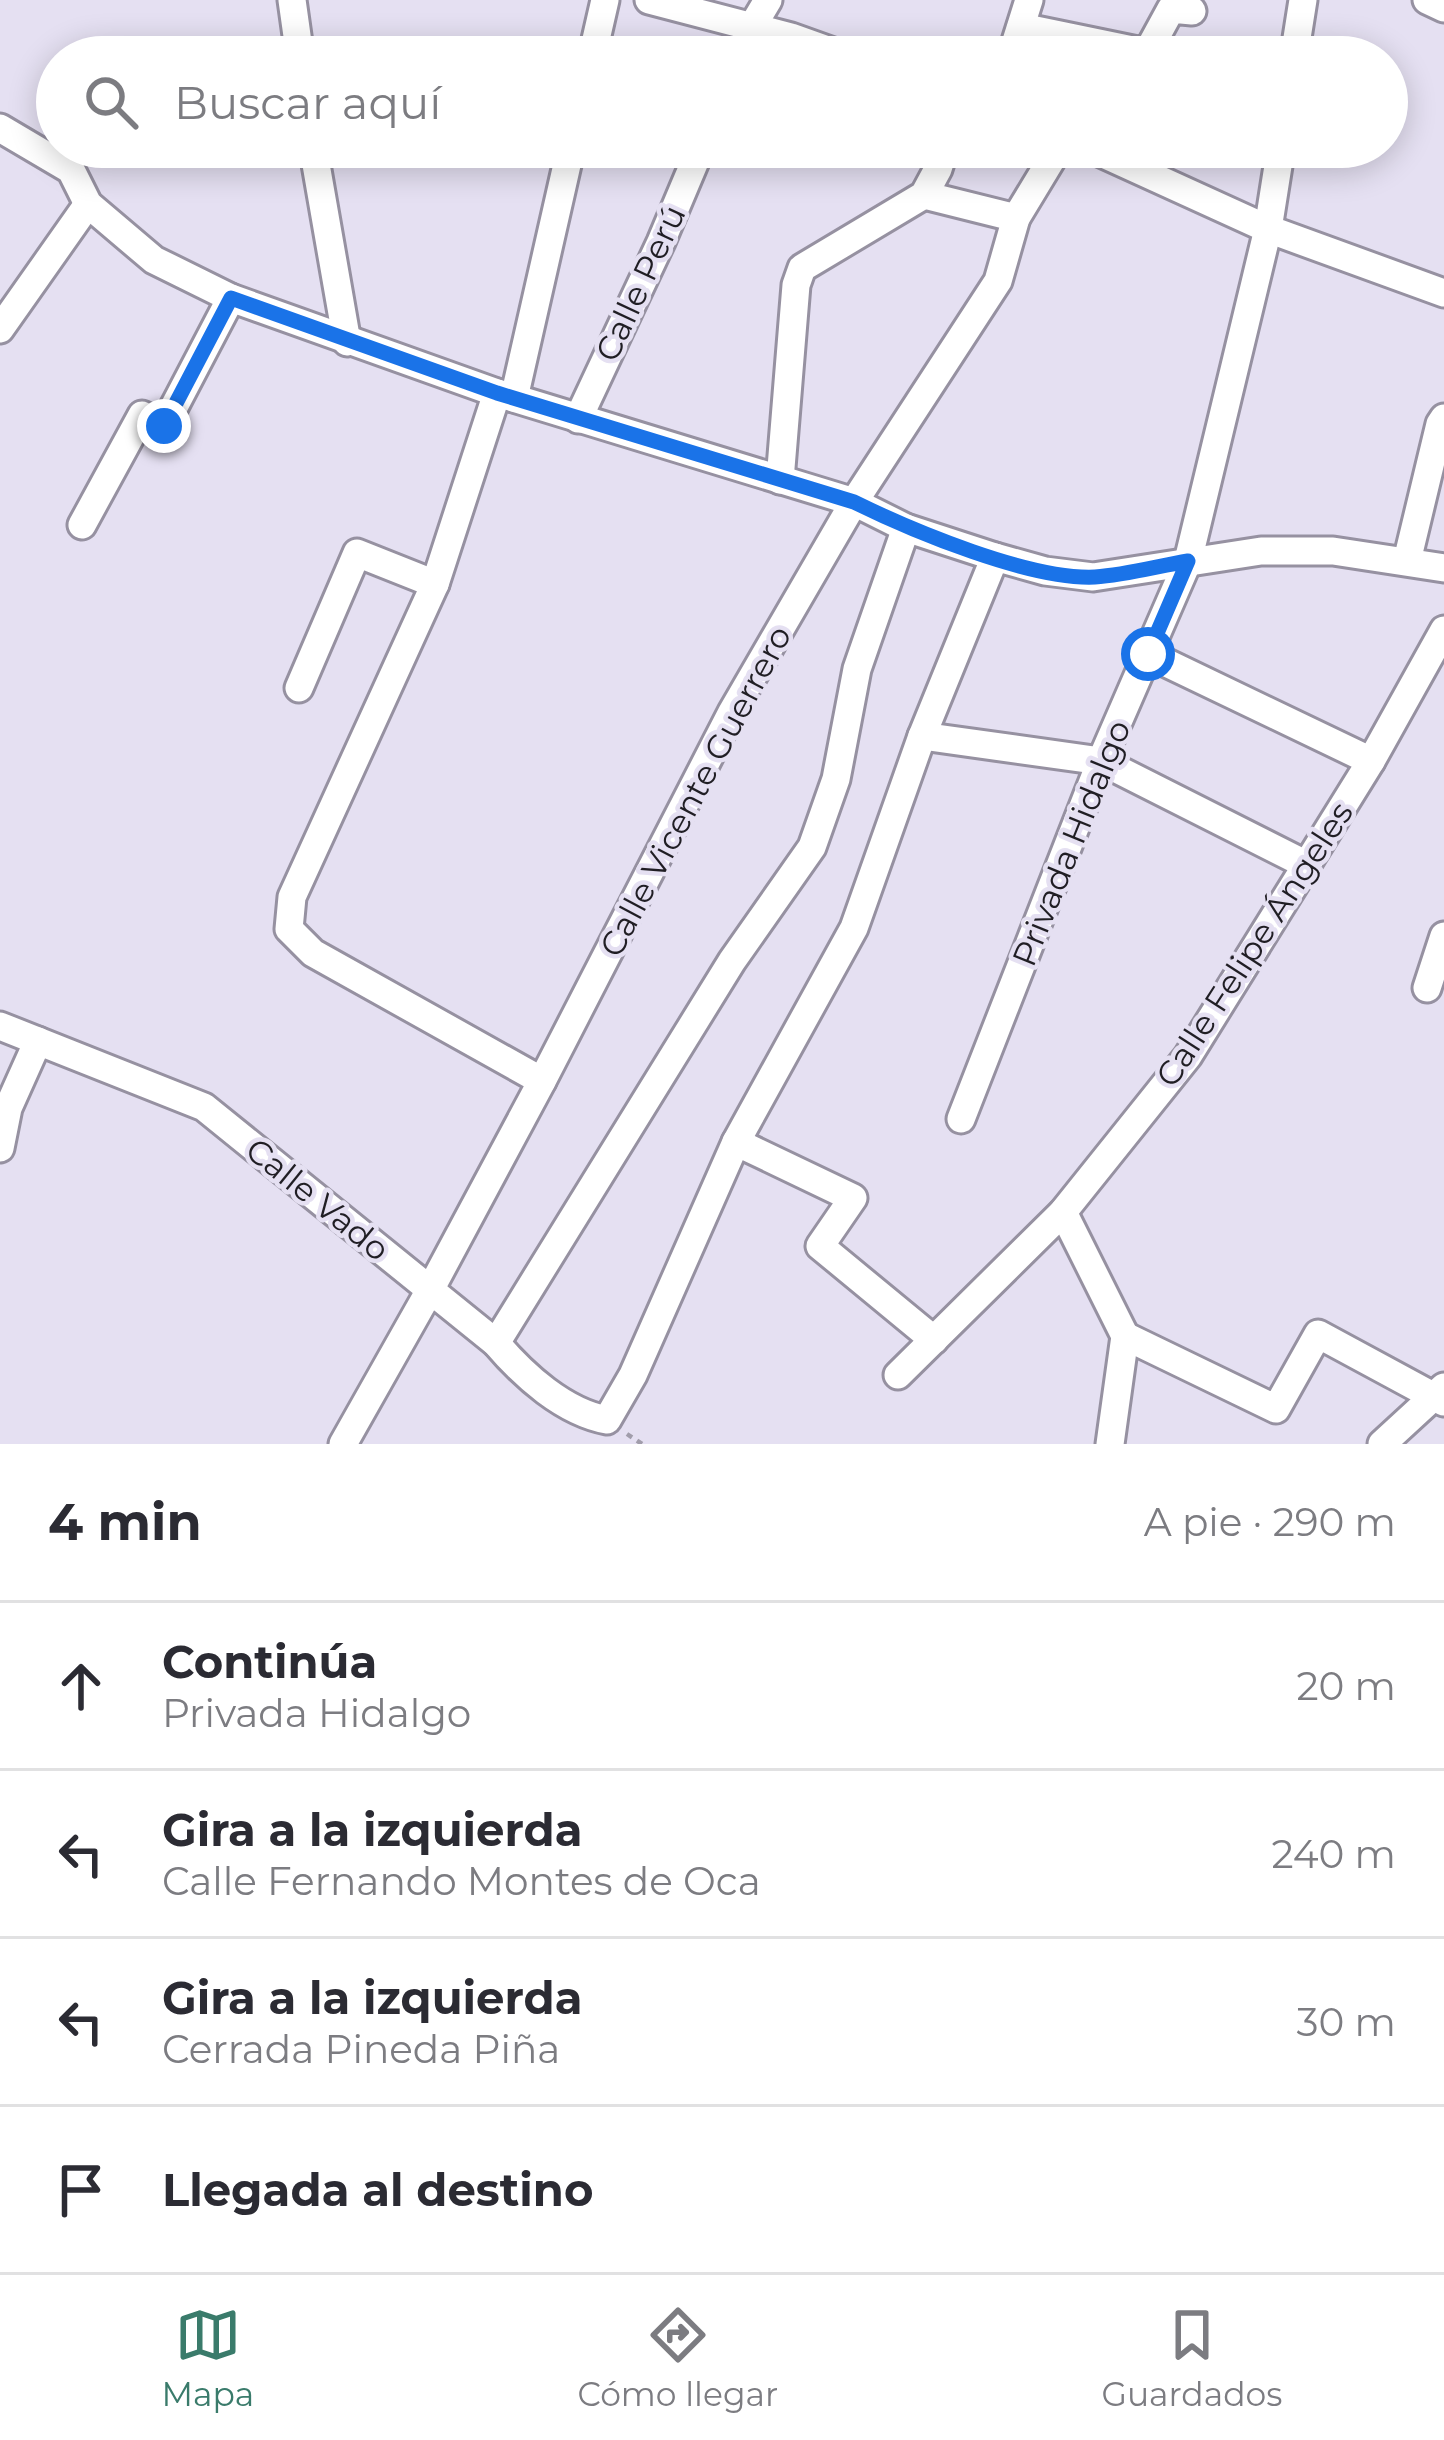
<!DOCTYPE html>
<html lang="es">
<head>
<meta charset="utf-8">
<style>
  body { margin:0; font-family:Montserrat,sans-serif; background:#f2f2f3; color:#2b2b33 }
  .stop { position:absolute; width:36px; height:36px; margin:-27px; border:9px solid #1a73e8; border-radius:50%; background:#fff }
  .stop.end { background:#1a73e8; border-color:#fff; box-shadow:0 3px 12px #0008 }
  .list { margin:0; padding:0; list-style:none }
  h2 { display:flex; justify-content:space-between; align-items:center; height:156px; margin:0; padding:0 48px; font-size:51px }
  h2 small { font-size:39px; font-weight:400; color:#7c7c81 }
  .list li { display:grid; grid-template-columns:78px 1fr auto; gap:36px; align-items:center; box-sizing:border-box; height:168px; padding:0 48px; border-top:3px solid #e1e1e2 }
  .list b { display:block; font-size:45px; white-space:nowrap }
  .list p { margin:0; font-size:39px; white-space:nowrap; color:#7c7c81 }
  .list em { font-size:39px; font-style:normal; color:#7c7c81 }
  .icon { flex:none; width:66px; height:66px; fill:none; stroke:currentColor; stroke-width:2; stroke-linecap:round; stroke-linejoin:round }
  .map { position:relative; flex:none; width:1444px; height:1444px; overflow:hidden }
  .search { position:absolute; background:#fff; box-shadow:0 6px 30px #0003; left:36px; right:36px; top:36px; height:132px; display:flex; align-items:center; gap:30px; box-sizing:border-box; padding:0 42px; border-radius:66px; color:#7c7c81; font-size:45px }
  .sheet { height:828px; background:#fff }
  nav { display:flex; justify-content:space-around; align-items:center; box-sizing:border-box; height:168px; border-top:3px solid #e1e1e2; background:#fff; font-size:33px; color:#7c7c81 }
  nav a { display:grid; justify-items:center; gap:6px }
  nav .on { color:#3a7b6b }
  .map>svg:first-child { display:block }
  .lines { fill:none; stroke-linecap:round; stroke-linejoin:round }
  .minor-casing { stroke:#9691a1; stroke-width:33 }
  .path { stroke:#a19dab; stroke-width:4.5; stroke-dasharray:6 6; stroke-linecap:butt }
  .minor { stroke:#fff; stroke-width:27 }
  .route { stroke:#1a73e8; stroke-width:15 }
  .labels { text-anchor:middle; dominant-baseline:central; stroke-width:9; stroke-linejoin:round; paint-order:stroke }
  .street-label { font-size:33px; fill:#201e24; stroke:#e5e0f2 }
</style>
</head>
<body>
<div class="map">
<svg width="1444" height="1444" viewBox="0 0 1444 1444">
  <rect width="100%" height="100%" fill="#e5e0f2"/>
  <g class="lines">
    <defs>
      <g id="minor">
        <polyline points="292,0 300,57"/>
        <polyline points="649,0 791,37 847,57"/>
        <polyline points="1427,0 1444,8"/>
        <polyline points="1021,27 1147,53 1171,9 1192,11"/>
        <polyline points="592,57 605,0"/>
        <polyline points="739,57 752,27 768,0"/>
        <polyline points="1011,57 1029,0"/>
        <polyline points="1294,57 1303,0"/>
        <polyline points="0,128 71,170 88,204 154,260 231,298 497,393 854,502 906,528 995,557 1045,571 1093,577 1261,551 1333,551 1444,568"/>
        <polyline points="313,147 347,342"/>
        <polyline points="1088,147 1268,229 1444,293"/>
        <polyline points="924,195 1016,218"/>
        <polyline points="0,329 88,204"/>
        <polyline points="497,393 435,584 292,897 289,929 313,953 542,1081"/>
        <polyline points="514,398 571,147"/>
        <polyline points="578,419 661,242 701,147"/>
        <polyline points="780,480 796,285 802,268 924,195 938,169 945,147"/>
        <polyline points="82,525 142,415 164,426 231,298"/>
        <polyline points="1407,561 1440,424 1444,418"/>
        <polyline points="1148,654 1371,761"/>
        <polyline points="299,688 357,553 435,584"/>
        <polyline points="922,736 1101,761 1307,865"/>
        <polyline points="1427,988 1444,936"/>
        <path d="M 0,1026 L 204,1107 L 496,1343 C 524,1376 564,1412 607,1420 L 633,1375 L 736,1142 L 854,928 L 922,736 L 995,557"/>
        <polyline points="961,1119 1101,761 1188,561 1268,229 1281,147"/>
        <polyline points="736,1142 853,1198 820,1246 934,1340"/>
        <polyline points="0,1148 8,1108 38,1041"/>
        <polyline points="1063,1212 1125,1336 1110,1444"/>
        <polyline points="1125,1336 1276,1409 1318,1334 1444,1402"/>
        <polyline points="496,1343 732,961 812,847 836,779 857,669 906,528"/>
        <polyline points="898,1375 1063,1212 1188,1056 1371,761 1444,630"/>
        <polyline points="343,1444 430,1290 542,1081 732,712 854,502 998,281 1016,218 1059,147"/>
        <polyline points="1382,1444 1444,1387"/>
      </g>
    </defs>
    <use href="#minor" class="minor-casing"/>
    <polyline class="path" points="627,1434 642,1444"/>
    <use href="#minor" class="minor"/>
  </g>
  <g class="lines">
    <path class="route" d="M 164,426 L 231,298 L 497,393 L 854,502 C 913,531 1030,580 1095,577 C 1126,575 1158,566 1188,561 L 1148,654"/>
  </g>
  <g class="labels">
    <g class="street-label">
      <text transform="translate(640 283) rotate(-65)">Calle Perú</text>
      <text transform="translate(695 791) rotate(-62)">Calle Vicente Guerrero</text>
      <text transform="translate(1071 843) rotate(-68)">Privada Hidalgo</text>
      <text transform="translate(1254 944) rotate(-57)">Calle Felipe Ángeles</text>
      <text transform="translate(318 1199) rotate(39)">Calle Vado</text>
    </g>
  </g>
</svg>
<div class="stop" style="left:1148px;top:654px"></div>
<div class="stop end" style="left:164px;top:426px"></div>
<div class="search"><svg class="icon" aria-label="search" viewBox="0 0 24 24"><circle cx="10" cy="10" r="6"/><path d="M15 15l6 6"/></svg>Buscar aquí</div>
</div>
<section class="sheet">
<h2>4 min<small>A pie · 290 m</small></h2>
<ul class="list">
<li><svg class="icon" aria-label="ahead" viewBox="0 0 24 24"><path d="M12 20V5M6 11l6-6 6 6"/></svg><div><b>Continúa</b><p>Privada Hidalgo</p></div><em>20 m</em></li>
<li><svg class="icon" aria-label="left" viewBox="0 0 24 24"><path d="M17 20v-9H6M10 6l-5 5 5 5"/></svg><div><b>Gira a la izquierda</b><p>Calle Fernando Montes de Oca</p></div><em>240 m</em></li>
<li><svg class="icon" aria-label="left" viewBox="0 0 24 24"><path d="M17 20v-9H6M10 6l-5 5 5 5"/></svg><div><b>Gira a la izquierda</b><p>Cerrada Pineda Piña</p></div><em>30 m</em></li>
<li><svg class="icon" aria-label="arrive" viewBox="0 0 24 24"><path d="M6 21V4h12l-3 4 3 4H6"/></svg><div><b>Llegada al destino</b></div></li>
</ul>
</section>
<nav>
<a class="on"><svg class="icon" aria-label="map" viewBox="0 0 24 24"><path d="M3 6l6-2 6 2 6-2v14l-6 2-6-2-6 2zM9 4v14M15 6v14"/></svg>Mapa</a>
<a><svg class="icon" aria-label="directions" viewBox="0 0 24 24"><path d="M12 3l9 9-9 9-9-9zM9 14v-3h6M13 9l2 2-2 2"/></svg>Cómo llegar</a>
<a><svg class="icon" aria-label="saved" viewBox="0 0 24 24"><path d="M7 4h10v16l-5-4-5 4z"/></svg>Guardados</a>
</nav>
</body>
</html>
